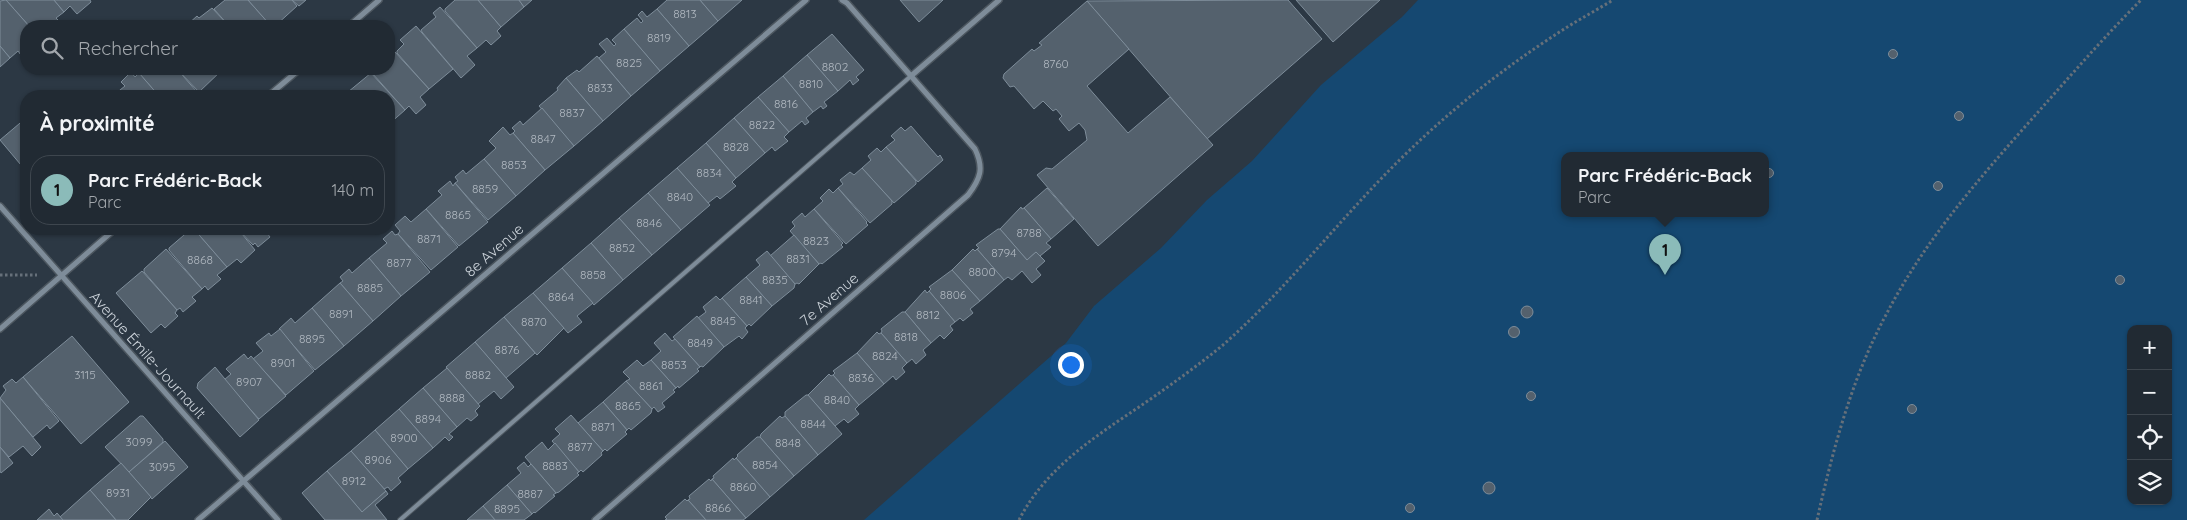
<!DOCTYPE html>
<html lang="fr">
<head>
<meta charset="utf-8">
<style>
  body { margin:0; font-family:Quicksand,sans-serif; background:#29323b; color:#f1f3f6 }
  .controls { position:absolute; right:15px; bottom:15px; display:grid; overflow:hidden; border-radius:10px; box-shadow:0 1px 4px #0004 }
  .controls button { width:45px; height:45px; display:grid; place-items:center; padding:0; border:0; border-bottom:1px solid #3e464e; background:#212a33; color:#f1f3f6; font:25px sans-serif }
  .you { position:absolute; left:1070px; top:364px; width:18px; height:18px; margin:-12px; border:4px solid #fff; border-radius:50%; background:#1a73e8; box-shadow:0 0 0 8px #1a73e833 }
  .badge { display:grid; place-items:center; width:32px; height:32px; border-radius:50%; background:#8bbbb9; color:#111; font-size:16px; font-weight:700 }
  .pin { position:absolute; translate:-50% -41px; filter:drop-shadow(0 1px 2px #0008) }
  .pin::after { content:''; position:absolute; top:26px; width:18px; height:15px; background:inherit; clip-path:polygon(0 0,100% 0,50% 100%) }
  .popup { position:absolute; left:1561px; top:152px; width:208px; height:65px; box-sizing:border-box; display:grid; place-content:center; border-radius:10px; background:#212a33; filter:drop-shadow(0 1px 4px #0005); font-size:16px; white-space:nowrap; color:#a2a7ac }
  .popup b { font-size:19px; color:#f1f3f6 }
  .popup::after { content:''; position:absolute; left:50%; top:100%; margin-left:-10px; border:10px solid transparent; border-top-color:#212a33 }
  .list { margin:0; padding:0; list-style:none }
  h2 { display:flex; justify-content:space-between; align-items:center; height:65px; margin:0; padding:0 20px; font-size:21px }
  h2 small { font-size:16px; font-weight:400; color:#a2a7ac }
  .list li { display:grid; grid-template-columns:32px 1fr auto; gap:15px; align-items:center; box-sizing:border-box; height:70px; margin:0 10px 10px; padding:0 10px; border:1px solid #3e464e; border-radius:20px }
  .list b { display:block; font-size:19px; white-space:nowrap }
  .list p { margin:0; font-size:16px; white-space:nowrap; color:#a2a7ac }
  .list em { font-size:16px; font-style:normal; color:#a2a7ac }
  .icon { flex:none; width:28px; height:28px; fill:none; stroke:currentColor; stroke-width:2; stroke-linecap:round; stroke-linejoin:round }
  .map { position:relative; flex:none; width:2187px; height:520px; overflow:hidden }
  .search { position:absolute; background:#212a33; box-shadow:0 1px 4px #0004; left:20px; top:20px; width:375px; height:55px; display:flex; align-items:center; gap:12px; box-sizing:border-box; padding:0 18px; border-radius:20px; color:#a2a7ac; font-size:19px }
  .panel { position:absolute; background:#212a33; box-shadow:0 1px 4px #0004; left:20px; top:90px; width:375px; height:145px; border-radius:20px }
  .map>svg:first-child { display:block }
  .green { fill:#154871; fill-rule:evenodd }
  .building { fill:#54616d; stroke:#7e8d9a }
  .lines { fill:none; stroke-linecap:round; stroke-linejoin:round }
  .service-casing { stroke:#4c565f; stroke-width:6 }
  .minor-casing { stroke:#4c565f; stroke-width:8 }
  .path { stroke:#66707a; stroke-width:3; stroke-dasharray:2.5 2.5; stroke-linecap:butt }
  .service { stroke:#7e8c99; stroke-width:4 }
  .minor { stroke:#7e8c99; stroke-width:5 }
  .labels { text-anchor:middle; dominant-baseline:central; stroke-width:4; stroke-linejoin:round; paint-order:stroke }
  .number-label { font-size:12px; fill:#b0b8c0 }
  .street-label { font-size:15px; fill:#ced5dc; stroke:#2c3844 }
</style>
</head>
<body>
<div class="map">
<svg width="2187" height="520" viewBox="0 0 2187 520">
  <rect width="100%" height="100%" fill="#2c3844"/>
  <path class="green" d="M 1418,0 L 2187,0 L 2187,520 L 864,520 L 1066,343 L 1094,306 L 1161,248 L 1207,200 L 1252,161 L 1321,85 L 1402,17 ZM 1565,156 L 1765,156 L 1765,214 L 1565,214 ZM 2131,329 L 2168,329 L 2168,501 L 2131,501 Z"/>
  <g class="building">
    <polygon points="6,0 54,0 64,12 56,18 64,26 29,26"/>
    <polygon points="6,0 29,26 26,26 26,62 18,51 10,58 0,46 0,1"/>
    <polygon points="54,0 90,0 91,2 77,14 70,6 64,12"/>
    <polygon points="225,0 248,0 271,26 229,26 214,9"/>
    <polygon points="248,0 292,0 297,6 275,26 271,26"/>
    <polygon points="292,0 306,0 299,6"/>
    <polygon points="455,0 478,0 501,27 497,31 501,36 491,45 486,40 477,48 445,11 445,9"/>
    <polygon points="478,0 519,0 524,7 501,27"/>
    <polygon points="519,0 532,0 524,7"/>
    <polygon points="667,0 700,0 718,21 689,46 657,9"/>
    <polygon points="700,0 742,0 718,21"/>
    <polygon points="900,0 943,0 919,22"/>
    <polygon points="1288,0 1322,39 1207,139 1087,1"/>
    <polygon points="1296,0 1380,0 1333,42"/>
    <polygon points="1087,1 1129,49 1087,86 1128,133 1170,97 1213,145 1098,246 1037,175 1046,168 1052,169 1087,140 1085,130 1079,123 1069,131 1059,119 1062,116 1056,109 1053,111 1043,101 1034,109 1014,86 1010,87 1003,78 1004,74 1032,49 1034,51 1042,45 1039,43"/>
    <polygon points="440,7 477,48 467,56 475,65 461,78 422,32 421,30 436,17 433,13"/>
    <polygon points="212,8 229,26 188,26 187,25 197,16 199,18"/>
    <polygon points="657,9 689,46 660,71 624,29 637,18 641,23 643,21 638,15 642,11 647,17"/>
    <polygon points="416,26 453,69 429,89 397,53 397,51 404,44 400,40"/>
    <polygon points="624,29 660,71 631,96 599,58 606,52 599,44 607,38 614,46 616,44 612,40"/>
    <polygon points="832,34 864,70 856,77 859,80 853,85 850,80 838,91 807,55"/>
    <polygon points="0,46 10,58 0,67"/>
    <circle cx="1893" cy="54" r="4.5"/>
    <polygon points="395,52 429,89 420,97 426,105 416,114 409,106 405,110 373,74 376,69 389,69 389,58"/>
    <polygon points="807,55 838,91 824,102 827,106 823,109 821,106 813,112 783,76"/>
    <polygon points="597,56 631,96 603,121 566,78 577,70 579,72"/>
    <polygon points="141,69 177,69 197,92 196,95 159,96 138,72"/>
    <polygon points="177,69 221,69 222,70 199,92"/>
    <polygon points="131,72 135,77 139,73 159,96 117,96 115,94 125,86 121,82"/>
    <polygon points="371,73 405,110 389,124 389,96 352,96 348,92"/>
    <polygon points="783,76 813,112 806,118 809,122 805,125 802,121 789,132 758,97"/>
    <polygon points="566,78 603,121 574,146 539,106 558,90 557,88"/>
    <polygon points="758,97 789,132 784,137 788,141 775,151 772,147 765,153 734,118"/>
    <polygon points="542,108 574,146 545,170 513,133 515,131 512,128 520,121 523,125"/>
    <circle cx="1959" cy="116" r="4.5"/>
    <polygon points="26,118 26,171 0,140"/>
    <polygon points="734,118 765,153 736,178 706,143"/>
    <polygon points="911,126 938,157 940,155 943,160 918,182 886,147 895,140 891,136 901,127 905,131"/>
    <polygon points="503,127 510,135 513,133 545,170 516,196 484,159 496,148 489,141"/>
    <polygon points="706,143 736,178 732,182 736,186 720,199 717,196 708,203 677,168"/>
    <polygon points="886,147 916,181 916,184 894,203 862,168 871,160 868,156 877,148 881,152"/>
    <polygon points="484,159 516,196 488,220 455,183 458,181 455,177 463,170 466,174"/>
    <polygon points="677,168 710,205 681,230 648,193"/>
    <polygon points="862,168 892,201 892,204 870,223 838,188 843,184 840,180 850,172 854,175"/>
    <circle cx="1769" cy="173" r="4.5"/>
    <polygon points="450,181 453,186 455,183 488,222 459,246 426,209 442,195 438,191"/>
    <circle cx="1938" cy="186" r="4.5"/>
    <polygon points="838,188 867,222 866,223 868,225 846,244 814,209 823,201 820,198 829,189 833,193"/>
    <polygon points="1047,188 1074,219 1051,239 1024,208"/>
    <polygon points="648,193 681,230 652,255 619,218"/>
    <polygon points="1021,207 1022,209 1024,208 1051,239 1046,243 1051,247 1040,256 1036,252 1027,260 1000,229"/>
    <polygon points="426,209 458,247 431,270 398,234 400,231 395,225 405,216 411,222"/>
    <polygon points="814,209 843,243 841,245 843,247 822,264 821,263 819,264 790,231 795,226 792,222 802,213 805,217"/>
    <polygon points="619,218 652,255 623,280 591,243"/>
    <polygon points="191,229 194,229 227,267 217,275 221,279 208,290 205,286 202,289 169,250 169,248"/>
    <polygon points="194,229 238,229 255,250 241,263 237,259 227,267"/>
    <polygon points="238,229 272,229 267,233 270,237 258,247 255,243 253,245"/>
    <polygon points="998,229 1000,229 1027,260 1036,252 1045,261 1036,269 1041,275 1032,283 1022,271 1012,280 1008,277 1004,280 977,249 979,248 976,245"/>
    <polygon points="392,231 395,235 398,234 430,272 401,296 369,258 387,243 383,239"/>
    <polygon points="794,235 819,264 799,284 797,283 795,284 770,256"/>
    <polygon points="591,243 623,280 594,305 562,268"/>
    <polygon points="166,249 202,289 192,297 196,301 183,312 180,308 177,310 144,272 144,269"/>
    <polygon points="973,249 975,251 977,249 1004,280 980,301 952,270"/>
    <polygon points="767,251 795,284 794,288 772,306 746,277 760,265 756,260"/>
    <polygon points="369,258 401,296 373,321 340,283 343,281 340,277 349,269 352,273"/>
    <polygon points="562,268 593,303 577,316 582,322 568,333 533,293"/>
    <polygon points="952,270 980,301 970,309 973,313 963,321 960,318 955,322 929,291 931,289 929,287"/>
    <polygon points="142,271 177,310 175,313 178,316 165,328 161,324 151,333 116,293"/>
    <circle cx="2120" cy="280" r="4.5"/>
    <polygon points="746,277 772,306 751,326 749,324 747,326 722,298"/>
    <polygon points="340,283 373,321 344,346 312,308"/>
    <polygon points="925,290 927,293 929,291 955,322 950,326 953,330 944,339 940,335 931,343 905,312"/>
    <polygon points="533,293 564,328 537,355 504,317"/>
    <polygon points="716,296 720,300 722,298 747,326 745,328 748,332 742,339 739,336 724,347 698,318 706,312 703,307"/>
    <circle cx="1527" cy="312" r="6"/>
    <polygon points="312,308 344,346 315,370 279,329 291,318 295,323"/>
    <polygon points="902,312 905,312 931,343 923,350 926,355 916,364 912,359 907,363 881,333 882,331 881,329"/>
    <polygon points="697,316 724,347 703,367 701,366 700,367 673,337"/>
    <polygon points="504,317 535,353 506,378 475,342"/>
    <circle cx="1514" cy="332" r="5.5"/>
    <polygon points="280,329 314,371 286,395 253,359 263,351 256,343 269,333 271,336"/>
    <polygon points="877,332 879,334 881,333 907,363 902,368 905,372 896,380 893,376 884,384 857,353"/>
    <polygon points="665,333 672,341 675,339 700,367 697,369 699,371 679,388 678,386 676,388 651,360 661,351 654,343"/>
    <polygon points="72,336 129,402 81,444 23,377"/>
    <polygon points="475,342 514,387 501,399 494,391 478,404 446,367"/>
    <polygon points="857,353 884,384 859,405 833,375 835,373 833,371"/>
    <polygon points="244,354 248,359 251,356 286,396 259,419 224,380 231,374 226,369"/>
    <polygon points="637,360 643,366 651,360 676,388 673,390 675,392 662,403 665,407 658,412 654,407 652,409 626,381 630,379 623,372"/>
    <polygon points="215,367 259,420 240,437 197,388 198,383"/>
    <polygon points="447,368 480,406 475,411 478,415 471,421 467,418 457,427 423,388"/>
    <polygon points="829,374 831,376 833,375 859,405 855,409 859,414 848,423 844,419 835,426 808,395"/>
    <polygon points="23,377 59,421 50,429 47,425 33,437 0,398 6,390 3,386 12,379 16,383"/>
    <polygon points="626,381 652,409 651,413 631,430 629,428 627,430 603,402"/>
    <polygon points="423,388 457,427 449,434 453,437 449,441 445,437 433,448 399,409"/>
    <circle cx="1531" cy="396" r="4.5"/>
    <polygon points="806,395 808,395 842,434 818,455 785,416 785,412"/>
    <polygon points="0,398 41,447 32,456 23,446 9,457 0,447"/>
    <polygon points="603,402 627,430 625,432 627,434 607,451 605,449 603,451 578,423"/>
    <circle cx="1912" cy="409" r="4.5"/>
    <polygon points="399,409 433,448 408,469 375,430"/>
    <polygon points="571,415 603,451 601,453 602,455 583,472 581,470 579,472 552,441 560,434 555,429"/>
    <polygon points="140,416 143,416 163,439 163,442 129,472 105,447"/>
    <polygon points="780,416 782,418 785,416 818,455 794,476 760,437 761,434"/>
    <polygon points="375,430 408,469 398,478 401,482 391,491 388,487 384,489 351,451"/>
    <polygon points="757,437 760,437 794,476 770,497 736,458 738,456 737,455"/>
    <polygon points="165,441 188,467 152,499 129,472"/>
    <polygon points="542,442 548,450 555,443 579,472 577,473 579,475 559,492 556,493 525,457"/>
    <polygon points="0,447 13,463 1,473 0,471"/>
    <polygon points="351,451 386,491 362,512 327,471"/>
    <polygon points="733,458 734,460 736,458 770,497 746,518 712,479 714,478 713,476"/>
    <polygon points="524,462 528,467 531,464 556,493 553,495 555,496 535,513 534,512 532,514 507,485 521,473 517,468"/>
    <polygon points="121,463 151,497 128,520 116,520 90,490"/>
    <polygon points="327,471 362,512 386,491 388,494 375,505 387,520 325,520 302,493"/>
    <polygon points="709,479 711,481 712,479 746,518 743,520 706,520 688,500 690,499 689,496"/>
    <circle cx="1489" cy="488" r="6"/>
    <polygon points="507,485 532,514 524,520 495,520 483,506"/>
    <polygon points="90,490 116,520 63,520 60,517"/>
    <polygon points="685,499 687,501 688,500 706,520 665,520 667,519 665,517"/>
    <circle cx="1410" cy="508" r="4.5"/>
    <polygon points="483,506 495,520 467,520"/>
    <polygon points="49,509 54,516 57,513 63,520 37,520"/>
  </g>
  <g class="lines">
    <defs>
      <polyline id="service" points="400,520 911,76"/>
      <g id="minor">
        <polyline points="349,26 379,0"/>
        <polyline points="911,76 999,0"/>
        <polyline points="268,96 300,69"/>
        <polyline points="0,206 278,520"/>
        <polyline points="0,329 115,229"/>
        <polyline points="198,520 806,0"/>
        <path d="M 595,520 L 968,195 C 981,178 984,168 975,149 L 847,3 L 842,0"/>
      </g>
    </defs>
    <use href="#service" class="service-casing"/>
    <use href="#minor" class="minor-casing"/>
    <g class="path">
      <polyline points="0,275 37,275"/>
      <path d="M 1019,520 C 1045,469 1093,438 1139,407 C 1168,387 1196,367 1223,345 C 1292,284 1347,209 1414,146 C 1458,104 1507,66 1558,33 C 1576,21 1595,11 1613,0"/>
      <path d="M 1817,520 C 1833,449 1852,377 1887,313 C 1926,238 1983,174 2039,111 C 2072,74 2105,36 2141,0"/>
    </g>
    <use href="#service" class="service"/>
    <use href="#minor" class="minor"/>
  </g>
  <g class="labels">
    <g class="number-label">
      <text x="685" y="13">8813</text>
      <text x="659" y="37">8819</text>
      <text x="629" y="62">8825</text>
      <text x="1056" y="63">8760</text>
      <text x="835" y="66">8802</text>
      <text x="811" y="83">8810</text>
      <text x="600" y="87">8833</text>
      <text x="786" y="103">8816</text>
      <text x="572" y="112">8837</text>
      <text x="762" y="124">8822</text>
      <text x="543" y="138">8847</text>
      <text x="736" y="146">8828</text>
      <text x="514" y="164">8853</text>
      <text x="709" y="172">8834</text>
      <text x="485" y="188">8859</text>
      <text x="680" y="196">8840</text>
      <text x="458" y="214">8865</text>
      <text x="649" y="222">8846</text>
      <text x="1029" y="232">8788</text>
      <text x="429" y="238">8871</text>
      <text x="816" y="240">8823</text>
      <text x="622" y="247">8852</text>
      <text x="1004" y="252">8794</text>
      <text x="798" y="258">8831</text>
      <text x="200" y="259">8868</text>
      <text x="399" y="262">8877</text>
      <text x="982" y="271">8800</text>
      <text x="593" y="274">8858</text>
      <text x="775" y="279">8835</text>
      <text x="370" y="287">8885</text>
      <text x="953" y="294">8806</text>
      <text x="561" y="296">8864</text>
      <text x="751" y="299">8841</text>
      <text x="341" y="313">8891</text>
      <text x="928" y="314">8812</text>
      <text x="723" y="320">8845</text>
      <text x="534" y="321">8870</text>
      <text x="906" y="336">8818</text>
      <text x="312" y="338">8895</text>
      <text x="700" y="342">8849</text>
      <text x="507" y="349">8876</text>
      <text x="885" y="355">8824</text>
      <text x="283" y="362">8901</text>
      <text x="674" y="364">8853</text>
      <text x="85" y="374">3115</text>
      <text x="478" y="374">8882</text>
      <text x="861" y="377">8836</text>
      <text x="249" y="381">8907</text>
      <text x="651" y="385">8861</text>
      <text x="452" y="397">8888</text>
      <text x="837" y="399">8840</text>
      <text x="628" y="405">8865</text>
      <text x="428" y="418">8894</text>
      <text x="813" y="423">8844</text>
      <text x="603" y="426">8871</text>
      <text x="404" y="437">8900</text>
      <text x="139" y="441">3099</text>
      <text x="788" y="442">8848</text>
      <text x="580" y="446">8877</text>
      <text x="378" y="459">8906</text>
      <text x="765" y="464">8854</text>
      <text x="555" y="465">8883</text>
      <text x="162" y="466">3095</text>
      <text x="354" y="480">8912</text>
      <text x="743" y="486">8860</text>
      <text x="118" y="492">8931</text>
      <text x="530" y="493">8887</text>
      <text x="718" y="507">8866</text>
      <text x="507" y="508">8895</text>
    </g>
    <g class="street-label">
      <text transform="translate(494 250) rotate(-41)">8e Avenue</text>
      <text transform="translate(829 299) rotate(-41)">7e Avenue</text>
      <text transform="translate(148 355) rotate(48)">Avenue Émile-Journault</text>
    </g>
  </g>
</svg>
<div class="controls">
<button>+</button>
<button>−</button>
<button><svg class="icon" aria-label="locate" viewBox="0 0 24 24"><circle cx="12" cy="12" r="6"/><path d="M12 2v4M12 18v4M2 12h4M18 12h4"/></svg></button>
<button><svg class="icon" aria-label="layers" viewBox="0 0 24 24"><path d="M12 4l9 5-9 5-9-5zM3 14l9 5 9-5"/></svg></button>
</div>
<div class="you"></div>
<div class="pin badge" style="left:1665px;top:275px">1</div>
<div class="popup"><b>Parc Frédéric-Back</b>Parc</div>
<div class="search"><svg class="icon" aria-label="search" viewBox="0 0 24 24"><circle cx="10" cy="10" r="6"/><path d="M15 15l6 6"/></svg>Rechercher</div>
<section class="panel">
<h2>À proximité<small></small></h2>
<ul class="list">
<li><span class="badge">1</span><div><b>Parc Frédéric-Back</b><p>Parc</p></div><em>140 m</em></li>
</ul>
</section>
</div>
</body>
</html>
